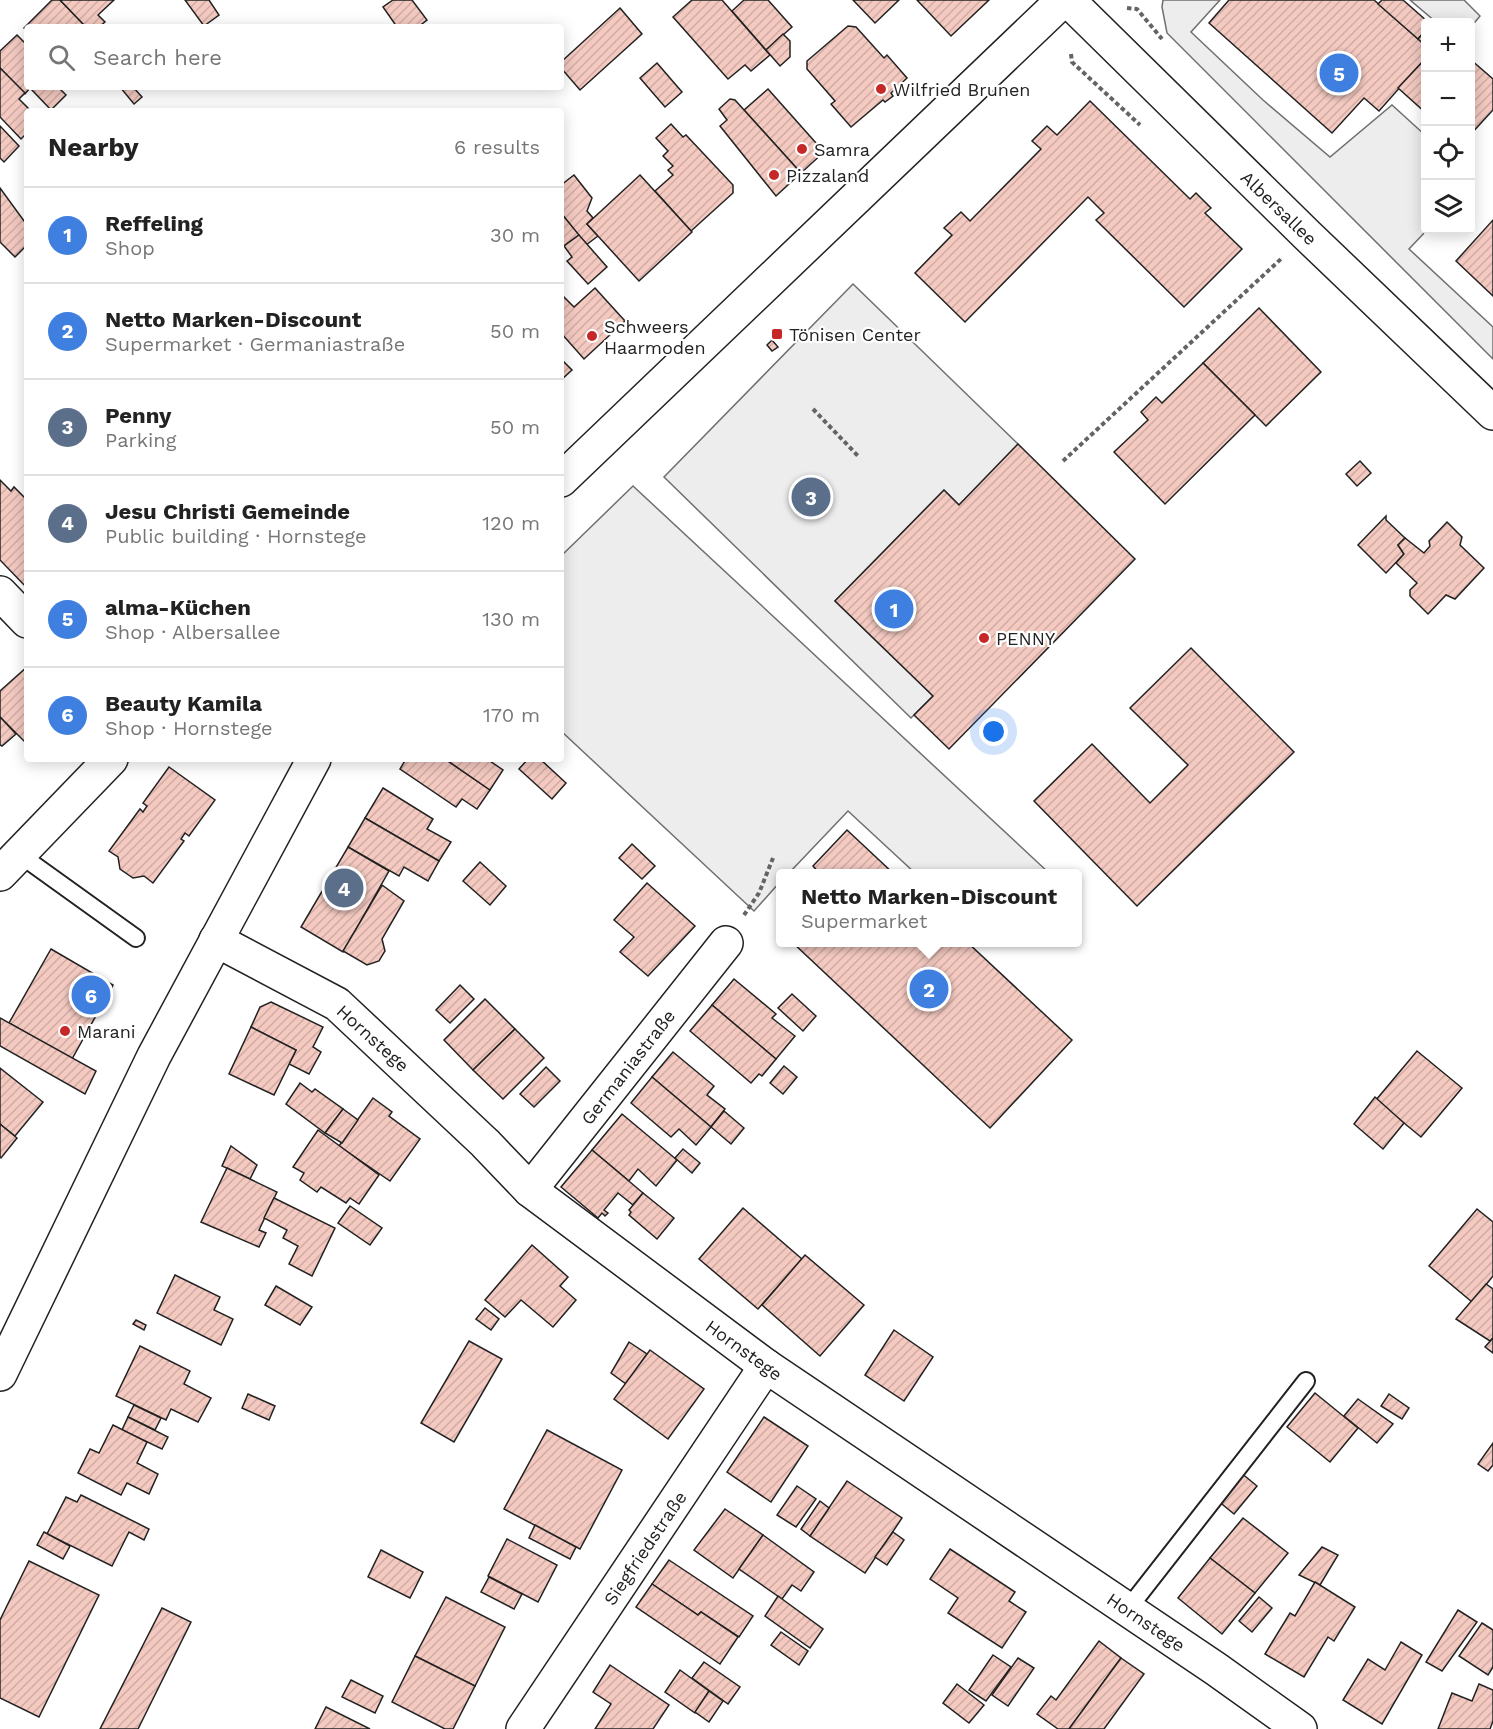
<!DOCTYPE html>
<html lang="en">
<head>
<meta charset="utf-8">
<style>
  body { margin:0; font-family:"Work Sans",sans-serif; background:#f2f2f2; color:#222 }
  .controls { position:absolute; right:18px; top:18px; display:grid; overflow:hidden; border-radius:6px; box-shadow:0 3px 15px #0003 }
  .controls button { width:54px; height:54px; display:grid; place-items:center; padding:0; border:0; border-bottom:2px solid #e0e0e0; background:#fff; color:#222; font:30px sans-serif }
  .you { position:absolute; left:994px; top:732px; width:21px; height:21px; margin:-15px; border:4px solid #fff; border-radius:50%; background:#1a73e8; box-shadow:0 0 0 9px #1a73e833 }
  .badge { display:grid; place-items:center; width:39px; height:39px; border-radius:50%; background:#b45309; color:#fff; font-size:20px; font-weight:700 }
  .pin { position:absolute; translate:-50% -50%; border:3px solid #fff; box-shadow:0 2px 6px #0006 }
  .popup { position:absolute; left:776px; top:869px; width:306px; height:78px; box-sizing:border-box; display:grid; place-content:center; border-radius:6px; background:#fff; filter:drop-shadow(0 2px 4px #0005); font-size:20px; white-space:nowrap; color:#767676 }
  .popup b { font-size:22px; color:#222 }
  .popup::after { content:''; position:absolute; left:50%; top:100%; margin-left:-12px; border:12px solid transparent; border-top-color:#fff }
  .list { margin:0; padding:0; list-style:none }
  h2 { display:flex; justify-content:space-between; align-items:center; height:78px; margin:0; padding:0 24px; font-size:26px }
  h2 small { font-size:20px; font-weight:400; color:#767676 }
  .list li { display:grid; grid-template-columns:39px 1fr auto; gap:18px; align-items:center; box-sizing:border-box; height:96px; padding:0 24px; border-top:2px solid #e0e0e0 }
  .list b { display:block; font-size:22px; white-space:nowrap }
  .list p { margin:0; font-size:20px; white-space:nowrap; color:#767676 }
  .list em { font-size:20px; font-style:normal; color:#767676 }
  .icon { flex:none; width:33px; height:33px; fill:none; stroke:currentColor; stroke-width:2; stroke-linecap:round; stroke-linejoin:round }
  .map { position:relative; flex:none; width:1493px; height:1729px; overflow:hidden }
  .search { position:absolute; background:#fff; box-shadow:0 3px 15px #0003; left:24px; top:24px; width:540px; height:66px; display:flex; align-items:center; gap:15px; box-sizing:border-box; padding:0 21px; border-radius:6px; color:#767676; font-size:22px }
  .panel { position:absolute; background:#fff; box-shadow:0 3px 15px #0003; left:24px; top:108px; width:540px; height:654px; border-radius:6px }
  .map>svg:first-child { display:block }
  .parking { fill:#ededed; stroke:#6f6f6f; stroke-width:1.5 }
  .building { fill:url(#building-hatch); stroke:#222; stroke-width:1.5 }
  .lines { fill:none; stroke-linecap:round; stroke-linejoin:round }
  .lane-casing { stroke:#222; stroke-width:20 }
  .street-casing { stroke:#222; stroke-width:36 }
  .secondary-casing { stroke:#222; stroke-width:36 }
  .path { stroke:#646464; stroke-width:4; stroke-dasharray:4.5 3; stroke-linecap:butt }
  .lane { stroke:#fff; stroke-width:16 }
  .street { stroke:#fff; stroke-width:33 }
  .secondary { stroke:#fff; stroke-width:33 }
  .poi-dot { fill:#c62828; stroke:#fff; stroke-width:2 }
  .labels { text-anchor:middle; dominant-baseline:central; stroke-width:4.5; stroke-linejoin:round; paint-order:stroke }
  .poi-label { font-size:18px; fill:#222; stroke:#fff; text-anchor:start }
  .street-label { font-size:18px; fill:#222; stroke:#fff }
</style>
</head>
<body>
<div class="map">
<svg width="1493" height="1729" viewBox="0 0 1493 1729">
  <defs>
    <pattern id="building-hatch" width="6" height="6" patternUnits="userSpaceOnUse" patternTransform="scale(1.5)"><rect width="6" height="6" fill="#f3c9c0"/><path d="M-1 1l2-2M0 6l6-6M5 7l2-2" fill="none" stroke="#d0aca5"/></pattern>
  </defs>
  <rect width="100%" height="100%" fill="#fff"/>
  <g class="parking">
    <polygon points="1163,0 1220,0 1191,32 1263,100 1330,157 1392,105 1425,135 1427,230 1409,249 1493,327 1493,359 1167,33 1162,7"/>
    <polygon points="1410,0 1464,0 1480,16 1471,27 1470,22 1436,22"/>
    <polygon points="853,284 1018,444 959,505 944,490 835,601 933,696 911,718 664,477"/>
    <polygon points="633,486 1048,872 1048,873 915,873 848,811 789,873 780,874 780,882 754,911 561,731 561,556"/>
  </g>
  <g class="building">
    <polygon points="52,0 60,0 86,27 27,27 27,31 24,28"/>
    <polygon points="60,0 114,0 98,15 105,22 99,27 86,27"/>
    <polygon points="185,0 209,0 219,15 204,26"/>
    <polygon points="393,0 412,0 427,20 418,27 397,27 383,7"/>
    <polygon points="692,0 722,0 770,55 751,71 745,65 728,79 673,17"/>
    <polygon points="744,0 768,0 792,27 766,50 732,11"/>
    <polygon points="853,0 899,0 875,23"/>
    <polygon points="917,0 989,0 951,36"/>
    <polygon points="1229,0 1374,0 1426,46 1426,58 1379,111 1364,98 1332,133 1209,23"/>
    <polygon points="1382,0 1403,0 1428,22 1426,22 1426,30 1418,39 1378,4"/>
    <polygon points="620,8 642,34 580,90 561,68 561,62"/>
    <polygon points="848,26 856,27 884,58 887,55 907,78 891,93 893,96 885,102 883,100 851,127 831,104 835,101 807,69 807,61"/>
    <polygon points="1426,30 1426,46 1418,39"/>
    <polygon points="783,34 790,41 790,57 780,66 766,50"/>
    <polygon points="17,35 27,45 27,87 58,87 66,95 51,110 30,88 25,94 0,68 0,51"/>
    <polygon points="1426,58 1426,113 1398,88"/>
    <polygon points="1470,59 1493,79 1493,110 1470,135"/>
    <polygon points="657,63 682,92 665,107 640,78"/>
    <polygon points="0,68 25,93 19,99 31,111 27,111 27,133 21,139 0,117"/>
    <polygon points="120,87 133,87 142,97 134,104"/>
    <polygon points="768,89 824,152 801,173 744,110"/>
    <polygon points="730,99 735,100 801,173 776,196 720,126 727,120 719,109"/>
    <polygon points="1090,101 1190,199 1196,193 1211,208 1205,213 1242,249 1184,307 1096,220 1104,213 1088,197 965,322 915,273 952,235 944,228 961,212 970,221 1041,149 1032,141 1047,126 1057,135"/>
    <polygon points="671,124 683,137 686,135 733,185 733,193 691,231 655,191 673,175 668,170 673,166 663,156 668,151 656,138"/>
    <polygon points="0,126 19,146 4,162 0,158"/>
    <polygon points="574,175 592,198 587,211 593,218 587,224 598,236 586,245 561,213 561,185"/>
    <polygon points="640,175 692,232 639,281 587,224"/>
    <polygon points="0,188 27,225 27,245 15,257 0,242"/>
    <polygon points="561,213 579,235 564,246 561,242"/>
    <polygon points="1493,220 1493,296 1456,261"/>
    <polygon points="579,235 607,267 588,284 567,261 572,257 564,246"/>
    <polygon points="595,288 625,321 584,359 561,333 561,294 574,307"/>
    <polygon points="1259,308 1321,372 1266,426 1203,363"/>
    <polygon points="772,340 778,347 772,351 767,345"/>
    <polygon points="561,359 572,370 561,380"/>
    <polygon points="1203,363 1255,415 1165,504 1114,452 1148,420 1141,412 1156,397 1162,403"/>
    <polygon points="1018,444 1135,559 949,749 914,715 933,696 835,601 944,490 959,505"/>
    <polygon points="1360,461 1371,473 1357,486 1346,474"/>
    <polygon points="0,480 11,491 14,487 27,500 27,588 0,560"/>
    <polygon points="1386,516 1386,520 1405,538 1398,545 1404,554 1386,573 1358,545"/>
    <polygon points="1447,522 1462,537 1460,545 1484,568 1455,599 1446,595 1428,614 1410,596 1410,590 1417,583 1396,563 1404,554 1398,545 1405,538 1424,553 1430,546 1429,541"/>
    <polygon points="1191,648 1294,752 1137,906 1034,801 1092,744 1150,803 1188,765 1130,708"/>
    <polygon points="27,667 27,744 0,717 0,691"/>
    <polygon points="0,717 16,734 2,746 0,745"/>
    <polygon points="406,759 445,759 490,790 477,809 462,799 456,807 400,769"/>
    <polygon points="445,759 487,759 503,770 490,790"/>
    <polygon points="528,759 540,759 566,783 552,799 519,769"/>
    <polygon points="169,767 215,800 189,836 185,833 181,839 184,841 153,883 144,876 133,878 120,869 118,857 109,851 140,809 143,812 147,806 143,803"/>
    <polygon points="383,788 433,819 427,829 451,842 439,861 365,818"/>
    <polygon points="365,818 439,861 428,881 404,867 399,876 348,847"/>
    <polygon points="847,830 894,874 820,874 813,866"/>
    <polygon points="632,844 655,866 642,879 619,858"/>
    <polygon points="348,847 389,871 343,952 301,927"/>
    <polygon points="480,862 506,886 490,905 463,881"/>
    <polygon points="647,883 695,926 648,976 620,952 634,937 614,920"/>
    <polygon points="382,885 404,901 382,939 385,951 379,961 367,965 343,951"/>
    <polygon points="792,942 967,942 1072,1040 990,1128"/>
    <polygon points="51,949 113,985 72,1059 9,1023"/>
    <polygon points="734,979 776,1014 772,1018 795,1036 776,1059 712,1005"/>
    <polygon points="460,985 474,999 450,1023 436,1010"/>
    <polygon points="792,994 816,1016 803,1031 778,1008"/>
    <polygon points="485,999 515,1029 473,1070 444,1040"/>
    <polygon points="271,1002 323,1027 313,1047 321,1052 309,1074 289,1064 296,1050 251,1027 260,1007"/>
    <polygon points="712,1005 776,1059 762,1076 759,1074 751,1083 690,1031"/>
    <polygon points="0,1018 96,1071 85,1094 0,1046"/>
    <polygon points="251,1027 296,1050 274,1095 229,1074"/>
    <polygon points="515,1029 544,1058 503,1099 473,1070"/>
    <polygon points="1417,1051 1462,1088 1421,1137 1376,1100"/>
    <polygon points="673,1052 714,1086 707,1095 725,1109 711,1127 652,1077"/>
    <polygon points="784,1066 797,1077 783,1094 770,1083"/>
    <polygon points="546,1067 560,1081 534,1107 520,1094"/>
    <polygon points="0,1068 43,1102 15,1136 0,1124"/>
    <polygon points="652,1077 711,1127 696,1145 679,1129 671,1137 631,1103"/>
    <polygon points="300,1083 312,1092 315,1089 343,1109 325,1133 286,1104"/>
    <polygon points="1375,1097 1404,1123 1383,1149 1354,1124"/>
    <polygon points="373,1098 392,1112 389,1116 420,1139 390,1181 339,1146"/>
    <polygon points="343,1109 358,1120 342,1143 325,1133"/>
    <polygon points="724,1111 744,1128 731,1144 711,1127"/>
    <polygon points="622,1114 677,1160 656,1186 638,1169 629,1181 592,1150"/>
    <polygon points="0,1124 17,1138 1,1158 0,1157"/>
    <polygon points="318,1130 379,1175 359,1204 350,1198 346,1203 321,1187 317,1192 300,1180 304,1173 293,1167"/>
    <polygon points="231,1146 257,1165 250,1179 222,1166"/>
    <polygon points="683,1149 700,1163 692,1173 675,1158"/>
    <polygon points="592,1150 643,1193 633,1205 618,1193 604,1210 608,1213 605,1216 602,1213 598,1218 561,1187"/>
    <polygon points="227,1168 277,1192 259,1230 266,1233 259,1247 201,1222"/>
    <polygon points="643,1193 674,1218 657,1239 629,1215 631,1212 629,1210"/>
    <polygon points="274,1198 335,1228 312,1276 289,1264 298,1246 283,1238 287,1230 264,1218"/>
    <polygon points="350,1206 382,1228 370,1245 338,1223"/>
    <polygon points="743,1208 802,1259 758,1309 699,1259"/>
    <polygon points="1477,1209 1493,1222 1493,1276 1472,1302 1429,1266"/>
    <polygon points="532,1245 568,1277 560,1286 576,1300 553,1327 521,1300 505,1317 485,1300"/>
    <polygon points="805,1255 864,1305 820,1356 762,1305"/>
    <polygon points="175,1275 220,1297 214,1310 233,1319 221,1345 157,1313"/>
    <polygon points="1486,1284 1493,1289 1493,1338 1490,1341 1456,1319"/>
    <polygon points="276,1286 312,1307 300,1325 265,1305"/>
    <polygon points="485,1308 499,1319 491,1330 476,1319"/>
    <polygon points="136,1320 146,1325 144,1330 133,1324"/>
    <polygon points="894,1330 933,1357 904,1401 865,1375"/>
    <polygon points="1493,1338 1493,1353 1485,1347"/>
    <polygon points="469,1341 502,1359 454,1442 421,1423"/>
    <polygon points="629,1342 647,1354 626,1384 611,1373"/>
    <polygon points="140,1346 190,1371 184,1384 211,1398 198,1422 171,1409 166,1420 116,1396"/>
    <polygon points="650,1350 704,1389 668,1439 614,1399"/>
    <polygon points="1315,1393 1358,1428 1330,1462 1287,1427"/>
    <polygon points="248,1394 275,1406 269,1420 242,1408"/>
    <polygon points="1389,1394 1409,1408 1402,1419 1381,1406"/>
    <polygon points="1358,1399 1393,1424 1377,1443 1344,1416"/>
    <polygon points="134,1405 161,1418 155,1430 128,1417"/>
    <polygon points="128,1417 168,1437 162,1449 122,1430"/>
    <polygon points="764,1417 808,1446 771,1502 727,1472"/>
    <polygon points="113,1425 147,1442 137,1463 158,1474 149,1494 127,1483 121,1495 78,1473 90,1449 99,1453"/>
    <polygon points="547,1430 622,1470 580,1549 504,1509"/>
    <polygon points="1493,1443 1493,1465 1488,1471 1478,1464"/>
    <polygon points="1240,1472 1257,1486 1234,1514 1217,1500"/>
    <polygon points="847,1481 902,1518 865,1573 810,1536"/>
    <polygon points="797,1486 816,1499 796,1527 777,1515"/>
    <polygon points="81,1495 149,1529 144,1540 129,1532 112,1566 47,1534 66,1497 77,1502"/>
    <polygon points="820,1501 829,1508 810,1536 801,1529"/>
    <polygon points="725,1509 763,1535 733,1578 694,1550"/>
    <polygon points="1243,1518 1288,1553 1255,1593 1210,1558"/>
    <polygon points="535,1525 576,1547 570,1559 529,1538"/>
    <polygon points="44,1532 70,1546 63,1559 37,1545"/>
    <polygon points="893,1532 904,1540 887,1565 875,1557"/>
    <polygon points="763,1535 814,1572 801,1591 792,1585 782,1599 739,1569"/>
    <polygon points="507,1539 557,1565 538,1602 488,1576"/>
    <polygon points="1322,1547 1338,1555 1320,1585 1299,1575"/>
    <polygon points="950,1549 1015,1592 1009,1601 1026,1612 1002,1648 948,1613 958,1598 930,1579"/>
    <polygon points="381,1550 423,1572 410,1598 368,1577"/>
    <polygon points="1210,1558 1255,1593 1222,1634 1178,1598"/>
    <polygon points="669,1560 753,1616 739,1637 701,1612 698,1615 652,1584"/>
    <polygon points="29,1561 99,1595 39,1717 0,1698 0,1620"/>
    <polygon points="489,1577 522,1594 514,1609 481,1592"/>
    <polygon points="1315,1582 1355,1607 1334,1641 1328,1637 1304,1677 1265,1654 1290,1613 1295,1616"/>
    <polygon points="652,1584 698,1615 701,1612 738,1637 720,1664 636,1607"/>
    <polygon points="778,1596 823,1629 810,1648 765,1616"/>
    <polygon points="446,1597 505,1627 475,1686 415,1656"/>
    <polygon points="1259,1597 1272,1608 1252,1632 1239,1621"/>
    <polygon points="162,1608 191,1622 143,1719 138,1729 100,1729"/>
    <polygon points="1458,1610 1477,1622 1442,1671 1426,1662"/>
    <polygon points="1482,1623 1493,1630 1493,1667 1488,1675 1459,1656"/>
    <polygon points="781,1632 808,1651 799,1665 771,1645"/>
    <polygon points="1099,1641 1121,1658 1069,1729 1058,1729 1037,1714 1051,1696 1056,1700"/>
    <polygon points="1401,1642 1422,1655 1382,1724 1343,1700 1368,1659 1385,1670"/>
    <polygon points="993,1655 1011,1667 986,1701 969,1690"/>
    <polygon points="415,1656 475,1686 453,1729 445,1729 392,1702"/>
    <polygon points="1018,1658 1034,1668 1008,1706 992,1695"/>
    <polygon points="1121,1658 1144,1674 1104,1729 1069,1729"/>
    <polygon points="704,1662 740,1687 728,1704 692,1678"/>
    <polygon points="610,1665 669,1705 653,1729 595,1729 611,1704 593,1692"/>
    <polygon points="680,1670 709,1691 695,1713 665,1692"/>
    <polygon points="351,1680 383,1696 375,1713 342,1697"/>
    <polygon points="957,1684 984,1705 969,1723 943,1703"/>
    <polygon points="1479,1684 1493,1690 1493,1721 1490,1729 1438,1729 1452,1693 1472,1701"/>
    <polygon points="709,1691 723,1701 709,1722 695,1712"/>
    <polygon points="326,1707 370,1729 315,1729"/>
  </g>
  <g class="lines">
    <defs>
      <g id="lane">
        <polyline points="19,854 136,938"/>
        <polyline points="1127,1610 1306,1381"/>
      </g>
      <g id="street">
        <polyline points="0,593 27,621"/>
        <polyline points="0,874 111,759"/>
        <polyline points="216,940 337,1004 485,1143 530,1190 766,1366 1216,1669 1300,1729"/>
        <polyline points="530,1190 726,943"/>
        <polyline points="523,1729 766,1366"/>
      </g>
      <g id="secondary">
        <polyline points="1068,0 1307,235 1493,413"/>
        <polyline points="561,480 1063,0"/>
        <polyline points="0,1374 154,1056 314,759"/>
      </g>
    </defs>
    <use href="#lane" class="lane-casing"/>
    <use href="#street" class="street-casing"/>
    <use href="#secondary" class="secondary-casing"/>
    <g class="path">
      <polyline points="1127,8 1137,9 1162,39"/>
      <polyline points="1071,54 1072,62 1140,125"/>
      <polyline points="813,409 859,457"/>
      <polyline points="1063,461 1282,258"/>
      <polyline points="744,915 759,893 773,858"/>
    </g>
    <use href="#lane" class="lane"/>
    <use href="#street" class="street"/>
    <use href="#secondary" class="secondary"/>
  </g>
  <g class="poi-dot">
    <circle cx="881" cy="89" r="6"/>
    <circle cx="802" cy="149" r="6"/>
    <circle cx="774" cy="175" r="6"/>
    <rect x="771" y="328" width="12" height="12" rx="3"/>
    <circle cx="592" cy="336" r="6"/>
    <circle cx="984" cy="638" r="6"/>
    <circle cx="65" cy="1031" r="6"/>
  </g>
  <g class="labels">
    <g class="poi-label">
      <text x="893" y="89">Wilfried Brunen</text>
      <text x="814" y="149">Samra</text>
      <text x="786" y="175">Pizzaland</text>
      <text x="604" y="326">Schweers<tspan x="604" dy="21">Haarmoden</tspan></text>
      <text x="789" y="334">Tönisen Center</text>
      <text x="996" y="638">PENNY</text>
      <text x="77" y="1031">Marani</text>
    </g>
    <g class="street-label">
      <text transform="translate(1279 208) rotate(44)">Albersallee</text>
      <text transform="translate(373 1038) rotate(42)">Hornstege</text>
      <text transform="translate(628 1067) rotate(-52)">Germaniastraße</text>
      <text transform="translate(744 1350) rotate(36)">Hornstege</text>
      <text transform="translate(645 1548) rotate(-56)">Siegfriedstraße</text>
      <text transform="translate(1146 1622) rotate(34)">Hornstege</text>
    </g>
  </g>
</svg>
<div class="controls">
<button>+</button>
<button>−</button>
<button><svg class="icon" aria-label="locate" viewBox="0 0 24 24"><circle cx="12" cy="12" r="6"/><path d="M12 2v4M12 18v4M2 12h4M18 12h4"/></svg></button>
<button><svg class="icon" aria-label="layers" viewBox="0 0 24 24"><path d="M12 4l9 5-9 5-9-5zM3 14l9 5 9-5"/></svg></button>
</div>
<div class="you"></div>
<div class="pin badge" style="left:894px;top:609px;background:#3f7fe0">1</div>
<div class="pin badge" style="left:929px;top:989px;background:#3f7fe0">2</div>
<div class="popup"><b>Netto Marken-Discount</b>Supermarket</div>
<div class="pin badge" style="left:811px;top:497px;background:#5c6f8a">3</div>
<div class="pin badge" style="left:344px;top:888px;background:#5c6f8a">4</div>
<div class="pin badge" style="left:1339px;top:73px;background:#3f7fe0">5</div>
<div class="pin badge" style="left:91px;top:995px;background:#3f7fe0">6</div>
<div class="search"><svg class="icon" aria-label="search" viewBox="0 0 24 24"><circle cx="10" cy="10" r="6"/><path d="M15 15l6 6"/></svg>Search here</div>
<section class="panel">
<h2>Nearby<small>6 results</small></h2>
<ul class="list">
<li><span class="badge" style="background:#3f7fe0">1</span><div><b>Reffeling</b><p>Shop</p></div><em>30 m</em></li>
<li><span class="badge" style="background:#3f7fe0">2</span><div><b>Netto Marken-Discount</b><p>Supermarket · Germaniastraße</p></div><em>50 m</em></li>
<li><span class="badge" style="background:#5c6f8a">3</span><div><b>Penny</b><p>Parking</p></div><em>50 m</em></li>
<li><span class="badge" style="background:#5c6f8a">4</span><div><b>Jesu Christi Gemeinde</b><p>Public building · Hornstege</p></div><em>120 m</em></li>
<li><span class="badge" style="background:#3f7fe0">5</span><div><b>alma-Küchen</b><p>Shop · Albersallee</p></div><em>130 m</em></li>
<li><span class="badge" style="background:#3f7fe0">6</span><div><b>Beauty Kamila</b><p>Shop · Hornstege</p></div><em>170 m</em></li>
</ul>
</section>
</div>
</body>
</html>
